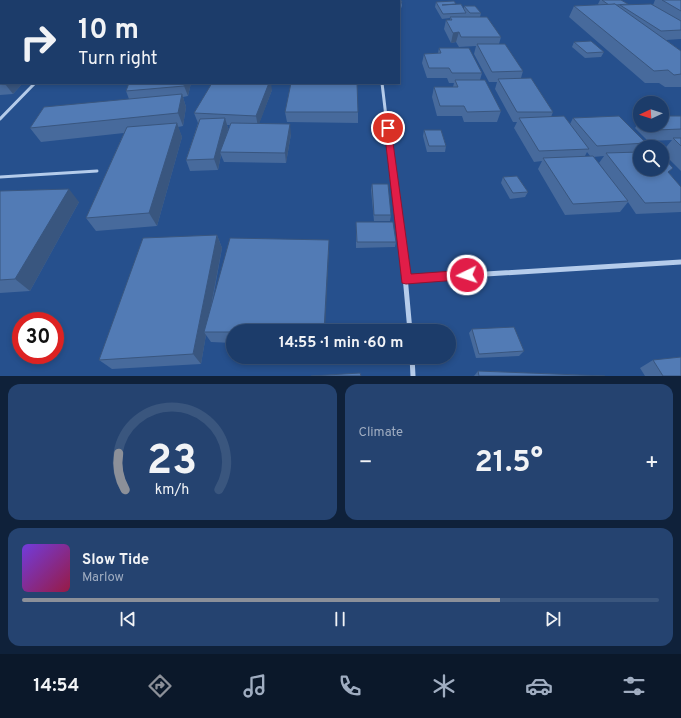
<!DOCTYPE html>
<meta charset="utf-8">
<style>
body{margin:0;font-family:Overpass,sans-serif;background:#254370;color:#f1f3f6;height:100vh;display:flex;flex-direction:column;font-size:15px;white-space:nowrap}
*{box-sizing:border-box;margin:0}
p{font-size:13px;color:#a0adc1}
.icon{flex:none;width:22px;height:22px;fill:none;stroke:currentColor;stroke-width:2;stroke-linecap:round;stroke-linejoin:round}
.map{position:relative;height:376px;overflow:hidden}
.sheet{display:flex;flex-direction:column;gap:8px;padding:8px;background:#0f213a;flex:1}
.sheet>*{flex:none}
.hud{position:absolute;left:0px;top:0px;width:400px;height:84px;box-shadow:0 2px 6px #0003,0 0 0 1px #3a567e;background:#1c3c6a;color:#f1f3f6;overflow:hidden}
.needle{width:26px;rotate:266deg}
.tools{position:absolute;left:633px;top:96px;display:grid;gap:8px}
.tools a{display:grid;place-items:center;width:36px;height:36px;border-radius:50%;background:#1c3c6a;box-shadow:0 2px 6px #0003,0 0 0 1px #3a567e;font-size:20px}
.speed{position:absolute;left:12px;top:312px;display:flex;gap:8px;font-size:20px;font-weight:700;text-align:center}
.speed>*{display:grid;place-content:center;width:52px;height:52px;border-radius:50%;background:#1c3c6a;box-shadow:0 2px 6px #0003,0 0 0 1px #3a567e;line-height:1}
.speed .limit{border:6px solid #d22;background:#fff;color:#111}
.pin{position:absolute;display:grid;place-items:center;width:34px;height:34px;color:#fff;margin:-17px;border:2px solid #fff;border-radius:50%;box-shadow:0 1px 4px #0007}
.me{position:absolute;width:44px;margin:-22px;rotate:266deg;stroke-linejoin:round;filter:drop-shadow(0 0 3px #0008)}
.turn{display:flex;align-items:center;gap:14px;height:84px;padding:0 12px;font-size:18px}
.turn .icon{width:52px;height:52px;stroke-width:2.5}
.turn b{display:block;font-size:28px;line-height:34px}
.big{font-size:30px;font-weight:700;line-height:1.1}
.sheet .widget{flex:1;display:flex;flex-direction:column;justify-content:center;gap:6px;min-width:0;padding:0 14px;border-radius:12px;background:#254370}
.sheet .dial{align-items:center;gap:0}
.dial svg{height:104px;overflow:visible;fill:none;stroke:#3a567e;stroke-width:7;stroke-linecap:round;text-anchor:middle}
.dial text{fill:#f1f3f6;stroke:none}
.song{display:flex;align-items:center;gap:12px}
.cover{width:48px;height:48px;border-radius:6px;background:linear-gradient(135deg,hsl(260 70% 55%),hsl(340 70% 35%))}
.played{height:4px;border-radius:2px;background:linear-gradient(90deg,#8c9099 75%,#3a567e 75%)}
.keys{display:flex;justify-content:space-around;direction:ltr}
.heat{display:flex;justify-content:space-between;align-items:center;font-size:22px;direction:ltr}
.sheet .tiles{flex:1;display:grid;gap:8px;grid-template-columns:1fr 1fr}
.widget:last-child{grid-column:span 2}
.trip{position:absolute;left:226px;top:324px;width:230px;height:40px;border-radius:20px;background:#1c3c6a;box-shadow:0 2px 6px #0003,0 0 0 1px #3a567e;font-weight:700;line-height:40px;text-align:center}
.tabs{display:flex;height:64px;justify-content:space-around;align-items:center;background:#0b182a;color:#a0adc1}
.tabs .icon{width:28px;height:28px}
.tabs .on{color:#8c9099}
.tabs b{font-size:18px;color:#f1f3f6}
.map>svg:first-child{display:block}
</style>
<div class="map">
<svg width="681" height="376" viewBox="0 0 681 376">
<rect width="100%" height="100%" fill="#26508d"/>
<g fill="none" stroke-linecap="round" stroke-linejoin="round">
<path stroke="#b5cceb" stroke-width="2" d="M70 1 72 0"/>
<path stroke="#b5cceb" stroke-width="3" d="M0 177 97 171"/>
<g stroke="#b5cceb" stroke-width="3">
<path d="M382 83 389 142"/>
<path d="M0 119 35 83"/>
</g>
<path stroke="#b5cceb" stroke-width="4" d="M389 141 402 244"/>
<g stroke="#b5cceb" stroke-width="5">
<path d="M402 243 410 331"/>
<path d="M406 279 681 262"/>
<path d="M412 357 413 376"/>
</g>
<g fill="#b5cceb" fill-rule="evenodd">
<path d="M200 0H247L245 1H199Z"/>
<rect x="0" y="6" width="1" height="2"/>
</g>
</g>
<g fill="#476a9c" fill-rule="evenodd">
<path d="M600 0H621L628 5H653L655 0H681V39L666 40 681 51V87H665L659 83H645L569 17 574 6 599 5 598 4Z"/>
<path d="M399 1H402V6L400 11H399Z"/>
<path d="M436 2 456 5 464 9V6L481 13 480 17 501 37 499 44 523 71 521 78 553 112 551 117 570 124 573 118 646 143 643 147H640V152L669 173 681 187V212L636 214 628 202 620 212 565 215 538 169 542 161 534 162 514 128 517 122H513L495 89 497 82H489L474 54 476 46 459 47 456 42 451 43 444 29 446 20H450V18L442 19 435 7ZM587 152 590 156H585ZM604 156 599 163 605 171 593 157Z"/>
<path d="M574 42 604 52 601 57 585 58 572 47Z"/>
<path d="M439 48 482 73 480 80 501 111 497 122H464L462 116H437L432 97 434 87H453L454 83H449L447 78H427L422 63 424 54 438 53Z"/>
<path d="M0 64 23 83 13 94 0 95Z"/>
<path d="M191 83 188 96 183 97 186 107 183 126 178 127 182 137 157 226 96 231 86 218 124 133 41 142 30 128 129 99 126 91Z"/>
<path d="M272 90 259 123 291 134 286 163 224 162 221 155 218 170 190 171 186 160 198 123 194 113ZM227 125H230L226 136 228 128Z"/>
<path d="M285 112H358V123L287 122Z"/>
<path d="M681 116V171L662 152 672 140 648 141 635 128 640 121V125H662Z"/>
<path d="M424 130 446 146 445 152H427L423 136Z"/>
<path d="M503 177 528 192 525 197 510 199 501 183Z"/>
<path d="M372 184 391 215 390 221H374L371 190Z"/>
<path d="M0 191 79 202 30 291 0 293Z"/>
<path d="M356 222 396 242 395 247 356 248Z"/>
<path d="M217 235 222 248 212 304 329 240V253L233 331V343L211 342 206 335 201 364 112 369 99 360Z"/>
<path d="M472 329 524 351 519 356 476 358 469 333Z"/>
<path d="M653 360 681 376H645L640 368Z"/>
<path d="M478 371 605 376H474Z"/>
</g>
<g fill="#39567f">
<path d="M459 32 456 42 451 43 453 33Z"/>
<path d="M6 83H23L13 94 5 84Z"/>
<path d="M185 83H191L188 96 184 86Z"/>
<path d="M269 83H271L272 90 258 127 256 116Z"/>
<path d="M182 94 186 107 183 126 178 113Z"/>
<path d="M225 118 228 128 222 152H220L221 155 218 170 214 159Z"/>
<path d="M177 123 182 137 157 226 149 213Z"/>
<path d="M290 124 291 134 286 163 285 153Z"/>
<path d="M69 189 79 202 30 291 15 279Z"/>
<path d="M217 235 222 248 206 332H204L206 335 201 364 193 354Z"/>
<path d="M329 240V253L325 331H324Z"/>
</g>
<g fill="#527bb5" stroke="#39567f">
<path d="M392 0 402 1 400 6H399V1H392Z"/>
<path d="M602 0H621L628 4 616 5 615 4 609 5Z"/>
<path d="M662 0H681V11Z"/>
<path d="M454 1 456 4 442 5 461 4 466 13 443 14 436 2Z"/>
<path d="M615 4 681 51V74L674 75 668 70 654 71 574 6Z"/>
<path d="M651 4 681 21V30L661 31 620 5Z"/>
<path d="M464 6H475L481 13H470Z"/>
<path d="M450 17H487L501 37H461L459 32 453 33 446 20H452Z"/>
<path d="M591 41 604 52 587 53 574 42Z"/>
<path d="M477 44H505L523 71 492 72Z"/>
<path d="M439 48H469L482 73H452L449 68H429L424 54 441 53Z"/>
<path d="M0 64H1V83H6L5 84H0Z"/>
<path d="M531 78 553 112H517L498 79Z"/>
<path d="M455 80H485L501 111 467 112 464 106H440L434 87H458Z"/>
<path d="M129 83H185L184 86 126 91Z"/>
<path d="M212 83H269L256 116 194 113Z"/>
<path d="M291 83H357L358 112H285Z"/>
<path d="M182 94 178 113 30 128 44 107Z"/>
<path d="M564 116 589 149 539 151 519 118Z"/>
<path d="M619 116 646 143 597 146 573 118Z"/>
<path d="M662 116H681V129L656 130 651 125H662Z"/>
<path d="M225 118 214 159 186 160 200 119Z"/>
<path d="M177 123 149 213 86 218 127 127Z"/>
<path d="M231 123 290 124 285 153 220 152Z"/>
<path d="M424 130H441L446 146H429Z"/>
<path d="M673 138H681V146Z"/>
<path d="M640 152V169H662V156L673 168 668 172 681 187V202L645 203 606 153Z"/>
<path d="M593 156 628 201 573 204 543 158Z"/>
<path d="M517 176 528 192 513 193 503 177Z"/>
<path d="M372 184H388L391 215H374Z"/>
<path d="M69 189 15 279 0 280V191Z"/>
<path d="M356 222H393L396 242H357Z"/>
<path d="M217 235 193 354 99 360 143 238Z"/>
<path d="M230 238 329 240 324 331H233V332H204Z"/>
<path d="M514 327 524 351 479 354 472 329Z"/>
<path d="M681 357V376H663L653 360Z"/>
<path d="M478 371 605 376H479Z"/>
<path d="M360 373 361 376H311Z"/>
</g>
<path fill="#e11d48" stroke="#92132f" d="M385 126H390L391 128 411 274 467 270 471 272 473 275 471 279 406 284 402 283 384 128Z"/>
</svg>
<div class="tools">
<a><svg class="needle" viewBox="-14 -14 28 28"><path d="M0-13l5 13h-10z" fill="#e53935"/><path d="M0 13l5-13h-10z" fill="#a0adc1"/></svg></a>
<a><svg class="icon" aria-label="search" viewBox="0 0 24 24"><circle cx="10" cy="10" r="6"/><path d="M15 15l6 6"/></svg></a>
</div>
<div class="speed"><div class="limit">30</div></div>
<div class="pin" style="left:388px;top:128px;background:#d93025"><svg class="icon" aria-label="arrive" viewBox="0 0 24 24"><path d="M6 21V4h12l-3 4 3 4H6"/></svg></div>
<svg class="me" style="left:467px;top:275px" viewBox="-20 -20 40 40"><circle r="17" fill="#e11d48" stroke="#fff" stroke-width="3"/><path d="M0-11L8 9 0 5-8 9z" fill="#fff"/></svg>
<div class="trip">14:55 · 1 min · 60 m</div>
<div class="hud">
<div class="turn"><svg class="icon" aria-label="right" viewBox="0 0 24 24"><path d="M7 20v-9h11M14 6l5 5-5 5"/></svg><div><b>10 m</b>Turn right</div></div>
</div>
</div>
<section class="sheet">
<div class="tiles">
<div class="widget dial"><svg viewBox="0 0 100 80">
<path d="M14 69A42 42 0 1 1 86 69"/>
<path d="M14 69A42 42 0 0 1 9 41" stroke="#8c9099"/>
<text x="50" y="56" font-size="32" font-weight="700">23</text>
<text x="50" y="72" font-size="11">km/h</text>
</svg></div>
<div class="widget"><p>Climate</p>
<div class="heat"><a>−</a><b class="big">21.5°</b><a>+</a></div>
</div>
<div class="widget">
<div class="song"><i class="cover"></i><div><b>Slow Tide</b><p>Marlow</p></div></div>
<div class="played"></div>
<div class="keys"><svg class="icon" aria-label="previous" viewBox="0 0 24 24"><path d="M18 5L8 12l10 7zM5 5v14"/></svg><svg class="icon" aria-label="pause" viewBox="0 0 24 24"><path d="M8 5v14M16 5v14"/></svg><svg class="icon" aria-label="next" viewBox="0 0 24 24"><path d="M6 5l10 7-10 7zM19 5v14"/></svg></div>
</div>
</div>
</section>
<nav class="tabs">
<b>14:54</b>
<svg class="icon on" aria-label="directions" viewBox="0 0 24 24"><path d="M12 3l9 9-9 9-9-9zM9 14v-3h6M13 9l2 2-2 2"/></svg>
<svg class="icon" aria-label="music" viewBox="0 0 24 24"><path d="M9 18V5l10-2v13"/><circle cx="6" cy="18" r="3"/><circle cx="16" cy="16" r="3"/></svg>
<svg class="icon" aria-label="phone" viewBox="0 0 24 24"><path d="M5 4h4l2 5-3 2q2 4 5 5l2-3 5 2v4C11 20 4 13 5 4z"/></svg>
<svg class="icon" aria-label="climate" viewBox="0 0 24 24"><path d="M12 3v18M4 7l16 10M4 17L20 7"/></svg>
<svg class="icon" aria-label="car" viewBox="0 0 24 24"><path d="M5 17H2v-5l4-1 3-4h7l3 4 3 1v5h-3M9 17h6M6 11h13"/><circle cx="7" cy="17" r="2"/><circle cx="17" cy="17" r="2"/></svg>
<svg class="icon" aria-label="filters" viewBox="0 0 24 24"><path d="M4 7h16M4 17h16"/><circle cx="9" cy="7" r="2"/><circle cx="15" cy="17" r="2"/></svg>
</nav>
